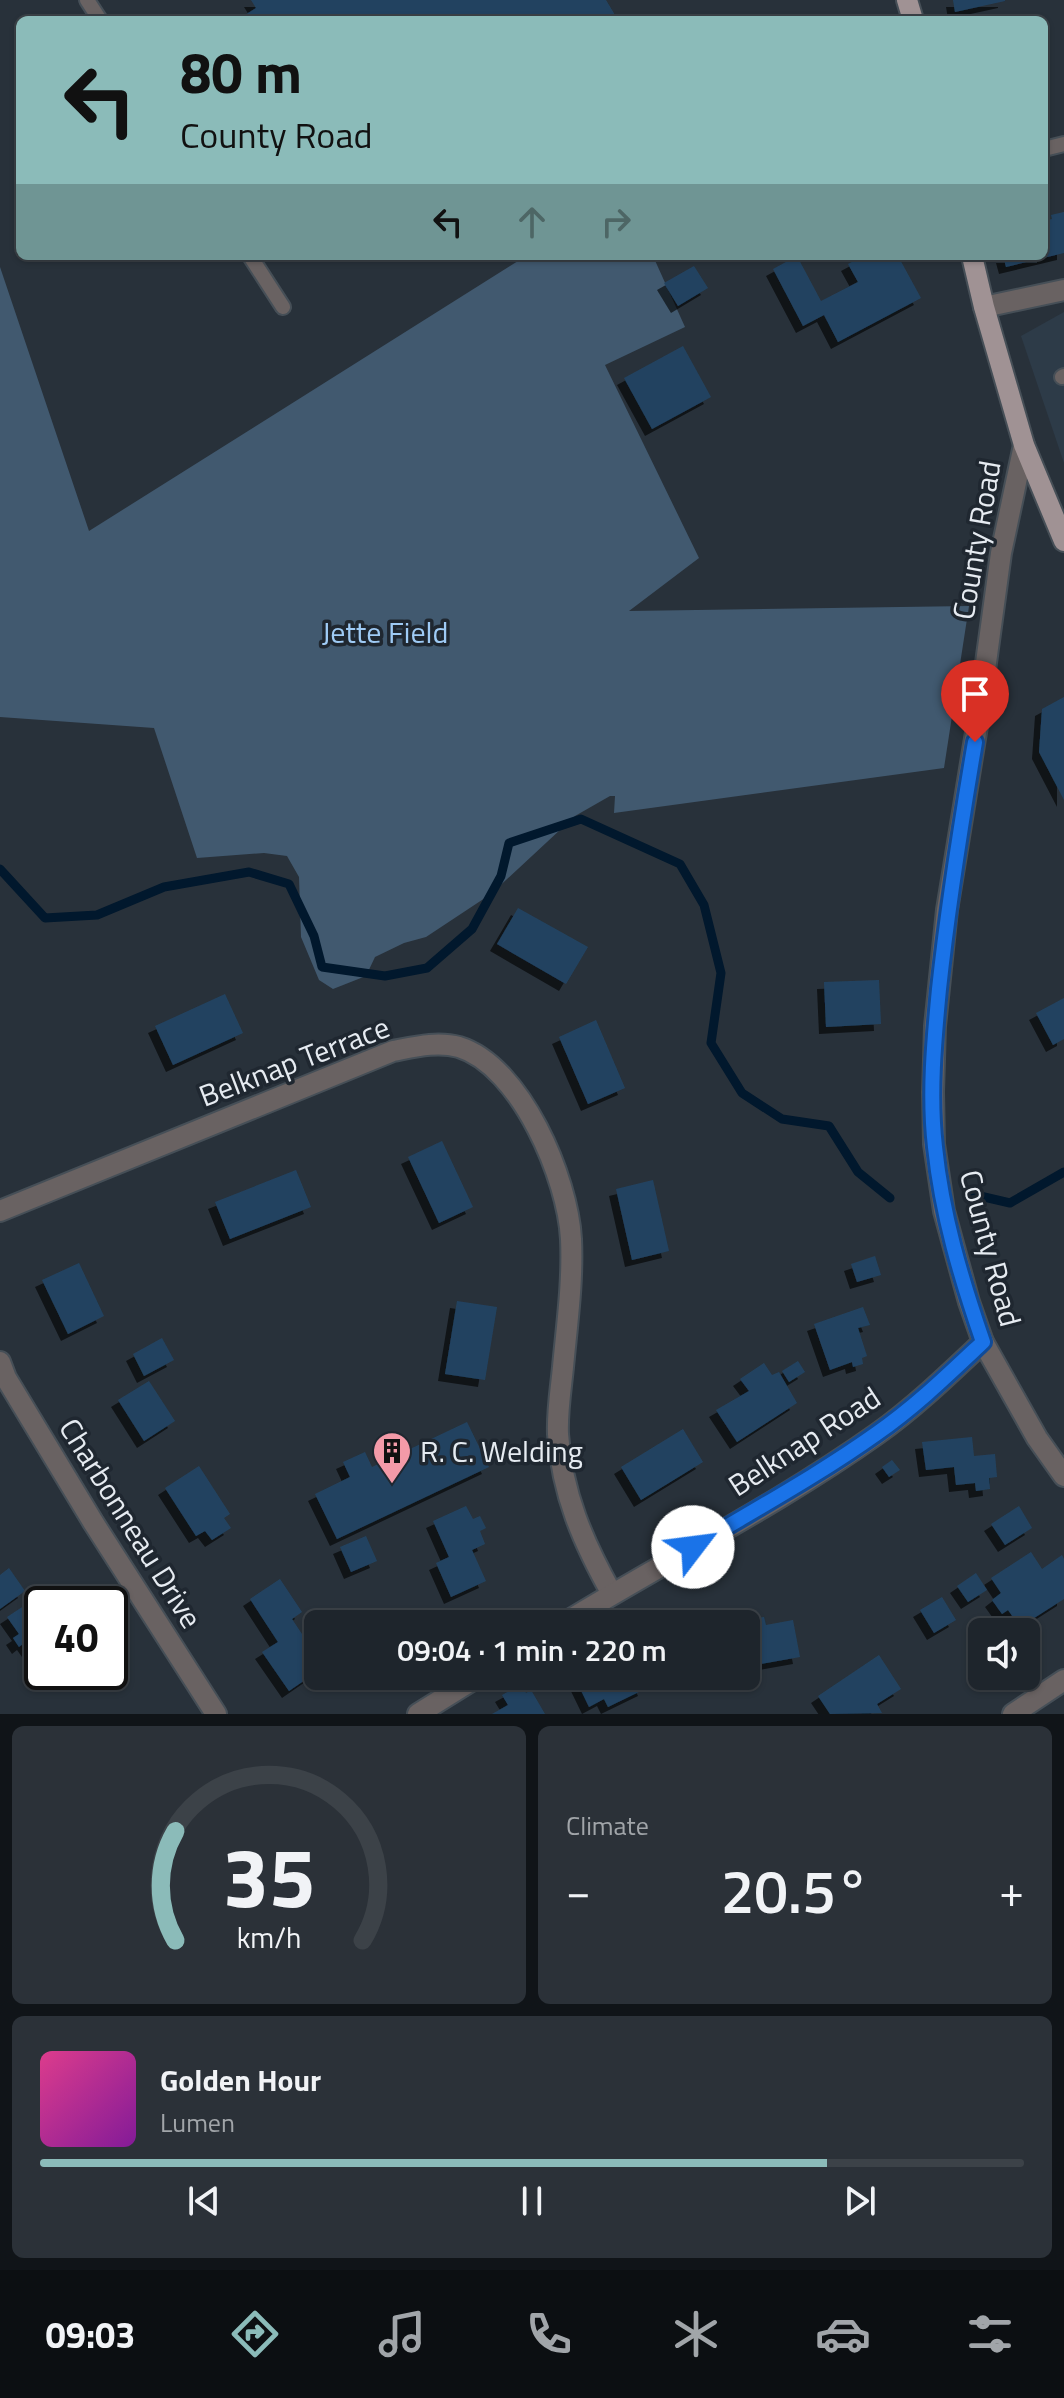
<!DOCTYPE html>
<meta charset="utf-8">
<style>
body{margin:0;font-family:"Titillium Web",sans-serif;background:#2b3138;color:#f1f3f6;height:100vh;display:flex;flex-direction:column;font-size:30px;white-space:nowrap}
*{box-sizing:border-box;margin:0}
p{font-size:26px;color:#a1a5a9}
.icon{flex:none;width:44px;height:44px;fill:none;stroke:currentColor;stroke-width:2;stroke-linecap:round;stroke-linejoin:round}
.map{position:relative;height:1714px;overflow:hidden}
.side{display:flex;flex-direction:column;gap:12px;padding:12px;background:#101418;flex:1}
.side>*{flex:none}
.hud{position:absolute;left:16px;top:16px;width:1032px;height:244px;border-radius:12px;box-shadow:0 2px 6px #0004,0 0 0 2px #3c4248;background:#8bbbb9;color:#111;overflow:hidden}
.tools{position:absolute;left:968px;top:1618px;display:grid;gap:16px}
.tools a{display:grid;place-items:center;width:72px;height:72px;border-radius:12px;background:#1e252c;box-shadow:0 2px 6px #0004,0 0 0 2px #3c4248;font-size:40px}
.speed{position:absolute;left:24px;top:1586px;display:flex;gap:16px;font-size:40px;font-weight:700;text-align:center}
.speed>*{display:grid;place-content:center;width:104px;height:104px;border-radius:50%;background:#1e252c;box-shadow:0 2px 6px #0004,0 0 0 2px #3c4248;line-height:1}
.speed .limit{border:4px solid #111;border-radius:12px;background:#fff;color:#111}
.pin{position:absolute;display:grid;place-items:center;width:68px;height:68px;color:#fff;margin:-82px -34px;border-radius:50% 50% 50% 0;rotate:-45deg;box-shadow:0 0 8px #0007}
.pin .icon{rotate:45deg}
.me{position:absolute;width:88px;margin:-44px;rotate:60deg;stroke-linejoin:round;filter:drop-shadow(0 0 6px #0008)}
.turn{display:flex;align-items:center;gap:28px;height:168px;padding:0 32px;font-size:36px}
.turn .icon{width:104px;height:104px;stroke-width:2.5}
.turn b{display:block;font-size:56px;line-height:68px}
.lanes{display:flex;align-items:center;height:76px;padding:0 32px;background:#0003;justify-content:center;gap:40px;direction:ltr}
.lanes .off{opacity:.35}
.big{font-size:60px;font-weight:600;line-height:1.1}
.side .tile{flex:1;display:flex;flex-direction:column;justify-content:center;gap:12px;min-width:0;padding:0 28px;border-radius:12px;background:#2b3138}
.side .dial{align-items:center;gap:0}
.dial svg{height:208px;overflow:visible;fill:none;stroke:#3c4248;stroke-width:7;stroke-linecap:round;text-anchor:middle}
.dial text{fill:#f1f3f6;stroke:none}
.song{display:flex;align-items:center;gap:24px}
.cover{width:96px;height:96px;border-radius:12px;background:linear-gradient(135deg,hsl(330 70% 55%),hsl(290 70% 35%))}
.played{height:8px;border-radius:4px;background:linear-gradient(90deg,#8bbbb9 80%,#3c4248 80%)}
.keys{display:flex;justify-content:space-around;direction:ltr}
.heat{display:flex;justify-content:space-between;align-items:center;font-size:44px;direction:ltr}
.side .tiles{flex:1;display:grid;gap:12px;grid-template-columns:1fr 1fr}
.tile:last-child{grid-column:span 2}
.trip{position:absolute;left:304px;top:1610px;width:456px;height:80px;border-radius:12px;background:#1e252c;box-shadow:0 2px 6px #0004,0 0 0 2px #3c4248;font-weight:600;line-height:80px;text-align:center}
.tabs{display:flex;height:128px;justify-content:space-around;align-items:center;background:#0c0f12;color:#a1a5a9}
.tabs .icon{width:56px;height:56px}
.tabs .on{color:#8bbbb9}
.tabs b{font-size:36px;color:#f1f3f6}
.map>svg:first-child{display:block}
</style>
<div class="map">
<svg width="1064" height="1714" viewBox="0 0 1064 1714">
<defs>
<filter id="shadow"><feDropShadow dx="-7" dy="7" stdDeviation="0" flood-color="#0009"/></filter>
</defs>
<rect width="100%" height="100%" fill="#28313a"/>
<path fill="#2d3b48" d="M1064 312V463L1021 336Z"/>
<path fill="#41596f" d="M526 256H653L685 327 605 365 699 558 629 611 969 606 944 768 614 813 615 796H610L575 816 491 894 426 937 404 943 375 957 366 976 333 989 319 980 301 937 299 877 287 856 264 853 197 858 154 728 0 717V267L89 531Z"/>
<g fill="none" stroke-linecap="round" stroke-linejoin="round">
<g stroke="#01182d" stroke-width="9">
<path d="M0 869 45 918 97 915 164 887 249 872 289 884 314 936 322 967 385 976 427 968 472 929 501 876 509 843 581 819 680 864 704 905 721 973 711 1043 742 1093 782 1119 829 1126 858 1172 890 1198"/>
<path d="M967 1193 1010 1203 1064 1172"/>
</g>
</g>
<g fill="#224361" filter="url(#shadow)">
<path d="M251 0H606L618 20H237L256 8Z"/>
<path d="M953 0H1005V1L955 12Z"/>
<path d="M1045 111 1049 129 1044 130V112Z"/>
<path d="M1064 212V253L1006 267 1003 256H1044V221L1052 219 1051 215Z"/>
<path d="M797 256 821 301 858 282 848 264 863 256H879L882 261 892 256H898L921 298 838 342 824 315 803 326 773 269Z"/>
<path d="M694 266 708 288 678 306 664 283Z"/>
<path d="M683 346 711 397 652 429 624 378Z"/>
<path d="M1064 697V800L1039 752 1042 709Z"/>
<path d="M518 908 588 947 566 984 497 944Z"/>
<path d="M879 980 881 1024 826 1027 824 982Z"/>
<path d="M225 994 243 1033 173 1065 155 1026Z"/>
<path d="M1064 998V1039L1053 1045 1036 1013Z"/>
<path d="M596 1020 625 1088 588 1104 559 1037Z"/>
<path d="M442 1141 473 1207 439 1223 408 1157Z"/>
<path d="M296 1170 311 1207 230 1239 215 1202Z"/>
<path d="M653 1180 669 1251 632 1260 616 1189Z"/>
<path d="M875 1256 881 1275 857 1282 851 1264Z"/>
<path d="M79 1263 104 1316 68 1334 42 1280Z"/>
<path d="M457 1301 497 1307 485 1380 445 1374Z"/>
<path d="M863 1307 870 1325 858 1328 867 1356 862 1358 863 1364 853 1367 852 1362 830 1370 814 1324Z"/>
<path d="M162 1338 174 1360 144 1376 133 1354Z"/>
<path d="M798 1361 805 1372 789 1382 782 1371Z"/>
<path d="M764 1363 772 1375 779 1372 797 1403 737 1442 716 1410 749 1391 740 1379Z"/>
<path d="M149 1381 175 1421 144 1441 118 1400Z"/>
<path d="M467 1422 489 1467 337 1539 315 1494 350 1477 343 1462 365 1452 372 1467Z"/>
<path d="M683 1429 703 1462 641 1500 621 1467Z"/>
<path d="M972 1437 974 1456 995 1454 997 1477 989 1478 990 1489 976 1491 975 1483 956 1485 954 1467 926 1470 922 1442Z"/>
<path d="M892 1460 900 1470 889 1477 882 1467Z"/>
<path d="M199 1466 230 1514 224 1518 231 1528 212 1540 205 1531 196 1536 165 1488Z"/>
<path d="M466 1506 473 1519 480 1516 486 1528 480 1531 485 1544 472 1550 486 1581 451 1597 436 1563 449 1557 433 1521Z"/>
<path d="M1019 1506 1032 1528 1005 1545 991 1524Z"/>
<path d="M366 1536 377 1561 351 1572 340 1547Z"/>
<path d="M1031 1552 1042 1569 1062 1555 1064 1559V1599L1020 1627 1008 1610 1002 1614 992 1600 1001 1593 991 1578Z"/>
<path d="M9 1568 25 1591 0 1609V1575Z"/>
<path d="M976 1573 987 1590 968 1602 957 1586Z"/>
<path d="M280 1579 302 1612 292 1619 318 1658V1671L289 1691 262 1652 278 1642 250 1599Z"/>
<path d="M39 1596 45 1604H42V1652L34 1657 24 1643 19 1647 13 1638 19 1634 7 1617Z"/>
<path d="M942 1597 956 1620 934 1633 920 1610Z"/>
<path d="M764 1617 766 1625 793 1620 800 1657 749 1666 746 1652V1624H741L740 1621Z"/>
<path d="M879 1655 901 1689 877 1704 882 1713 830 1714 818 1696Z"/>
<path d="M574 1676H639L645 1689 608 1707 604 1699 589 1707Z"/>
<path d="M522 1684 526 1693 531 1690 545 1714H492L508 1705 502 1695Z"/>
</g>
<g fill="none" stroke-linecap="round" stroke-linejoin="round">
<defs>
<g id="service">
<path d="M87 0 100 20"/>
<path d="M1044 149 1064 144"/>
<path d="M250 256 283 307"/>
<path d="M1062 377 1064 376"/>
</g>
<g id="minor">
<path d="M984 307 1064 290"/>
<path d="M0 1211 393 1051C414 1047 437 1041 459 1047 521 1066 568 1179 571 1239 573 1282 567 1324 563 1367 561 1388 557 1412 558 1434 562 1494 583 1542 612 1594"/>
<path d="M0 1362 6 1378 93 1522 216 1714"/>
<path d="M1013 1714 1064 1680"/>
</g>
<g id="tertiary">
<path d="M1024 445 1001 553 979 714 947 910 935 1026 933 1092 934 1144 944 1211 969 1302 983 1342 1037 1438 1064 1476"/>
<path d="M563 1624C667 1560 777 1505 877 1434 915 1407 949 1374 983 1342"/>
<path d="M418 1714 479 1676"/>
</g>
<g id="primary">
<path d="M907 0 913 20"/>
<path d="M972 256 984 307 1024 445 1064 541"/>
</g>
</defs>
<use href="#service" stroke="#464f57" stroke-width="18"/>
<use href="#minor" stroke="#464f57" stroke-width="24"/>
<use href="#tertiary" stroke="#464f57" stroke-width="24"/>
<use href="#primary" stroke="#464f57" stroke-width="24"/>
<use href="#service" stroke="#696262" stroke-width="14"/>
<use href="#minor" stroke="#696262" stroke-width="20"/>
<use href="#tertiary" stroke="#696262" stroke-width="20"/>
<use href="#primary" stroke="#a09294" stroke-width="20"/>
</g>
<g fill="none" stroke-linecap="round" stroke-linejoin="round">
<defs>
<path id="route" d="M693 1547C754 1510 817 1476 876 1434 915 1407 949 1374 983 1342 961 1278 942 1215 935 1147 929 1095 934 1041 939 989 948 906 961 824 975 742"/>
</defs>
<use href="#route" stroke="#114b97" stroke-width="20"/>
<use href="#route" stroke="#1a73e8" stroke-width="14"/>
</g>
<defs>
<symbol id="building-pin" viewBox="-11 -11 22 30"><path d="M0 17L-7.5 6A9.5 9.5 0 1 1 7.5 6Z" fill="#f39aa8" stroke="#1f2730"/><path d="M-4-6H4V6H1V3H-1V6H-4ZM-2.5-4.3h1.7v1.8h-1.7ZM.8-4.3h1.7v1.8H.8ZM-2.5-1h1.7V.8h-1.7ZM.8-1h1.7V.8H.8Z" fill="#111"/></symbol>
</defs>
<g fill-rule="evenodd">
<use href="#building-pin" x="370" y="1429" width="44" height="60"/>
</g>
<g text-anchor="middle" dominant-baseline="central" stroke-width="7" stroke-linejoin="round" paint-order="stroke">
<g font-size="30" fill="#e6ebf1" stroke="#1f2730">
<text transform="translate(976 540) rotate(-80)">County Road</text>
<text transform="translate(294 1061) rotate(-21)">Belknap Terrace</text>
<text transform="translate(991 1248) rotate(75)">County Road</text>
<text transform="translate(804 1441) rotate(-33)">Belknap Road</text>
<text transform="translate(131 1523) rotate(58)">Charbonneau Drive</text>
</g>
<g font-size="30" fill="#9fcbf5" stroke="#1f2730">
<text x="385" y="632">Jette Field</text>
</g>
<g font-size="30" fill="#e6ebf1" stroke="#1f2730" text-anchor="start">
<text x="420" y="1451">R. C. Welding</text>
</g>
</g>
</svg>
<div class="tools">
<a><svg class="icon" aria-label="sound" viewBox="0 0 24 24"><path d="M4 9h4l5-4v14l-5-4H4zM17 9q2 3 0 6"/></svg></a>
</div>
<div class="speed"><div class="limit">40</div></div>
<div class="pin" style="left:975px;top:742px;background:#d93025"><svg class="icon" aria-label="arrive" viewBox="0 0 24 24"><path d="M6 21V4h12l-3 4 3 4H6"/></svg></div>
<svg class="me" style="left:693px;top:1547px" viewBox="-20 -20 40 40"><circle r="19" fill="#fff"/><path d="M0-13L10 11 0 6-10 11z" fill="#1a73e8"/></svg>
<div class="trip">09:04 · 1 min · 220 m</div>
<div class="hud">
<div class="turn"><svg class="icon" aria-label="left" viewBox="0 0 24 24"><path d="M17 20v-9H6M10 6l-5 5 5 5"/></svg><div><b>80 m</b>County Road</div></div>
<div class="lanes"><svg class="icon" aria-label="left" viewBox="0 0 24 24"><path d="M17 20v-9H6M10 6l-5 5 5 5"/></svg><svg class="icon off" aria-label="ahead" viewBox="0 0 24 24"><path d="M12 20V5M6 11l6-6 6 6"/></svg><svg class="icon off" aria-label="right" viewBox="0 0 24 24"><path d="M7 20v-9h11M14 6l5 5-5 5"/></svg></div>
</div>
</div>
<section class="side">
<div class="tiles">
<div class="tile dial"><svg viewBox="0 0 100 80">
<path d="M14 69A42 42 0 1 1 86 69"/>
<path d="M14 69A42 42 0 0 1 14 27" stroke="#8bbbb9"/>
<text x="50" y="56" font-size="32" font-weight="700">35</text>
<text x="50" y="72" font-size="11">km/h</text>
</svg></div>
<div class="tile"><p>Climate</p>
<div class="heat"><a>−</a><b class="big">20.5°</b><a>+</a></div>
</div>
<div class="tile">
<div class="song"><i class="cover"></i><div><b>Golden Hour</b><p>Lumen</p></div></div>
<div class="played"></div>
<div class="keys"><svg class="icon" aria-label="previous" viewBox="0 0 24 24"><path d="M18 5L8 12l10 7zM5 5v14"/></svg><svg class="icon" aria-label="pause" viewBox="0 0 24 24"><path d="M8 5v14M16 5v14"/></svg><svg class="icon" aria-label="next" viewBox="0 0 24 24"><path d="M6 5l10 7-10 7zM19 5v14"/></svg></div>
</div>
</div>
</section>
<nav class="tabs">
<b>09:03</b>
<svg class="icon on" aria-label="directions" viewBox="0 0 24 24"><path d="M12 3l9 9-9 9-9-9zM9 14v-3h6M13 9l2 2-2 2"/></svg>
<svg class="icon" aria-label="music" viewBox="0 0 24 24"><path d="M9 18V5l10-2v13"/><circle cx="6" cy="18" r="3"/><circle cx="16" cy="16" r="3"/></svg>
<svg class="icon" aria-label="phone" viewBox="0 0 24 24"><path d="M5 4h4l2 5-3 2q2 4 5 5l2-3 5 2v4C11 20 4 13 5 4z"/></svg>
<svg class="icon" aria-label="climate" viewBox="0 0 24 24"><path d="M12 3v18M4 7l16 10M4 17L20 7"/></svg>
<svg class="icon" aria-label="car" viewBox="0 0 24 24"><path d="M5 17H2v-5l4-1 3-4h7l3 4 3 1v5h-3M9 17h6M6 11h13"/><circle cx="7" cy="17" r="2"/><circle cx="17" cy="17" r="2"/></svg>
<svg class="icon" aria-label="filters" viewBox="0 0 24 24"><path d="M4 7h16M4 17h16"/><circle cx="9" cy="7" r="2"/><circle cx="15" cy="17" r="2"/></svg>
</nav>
